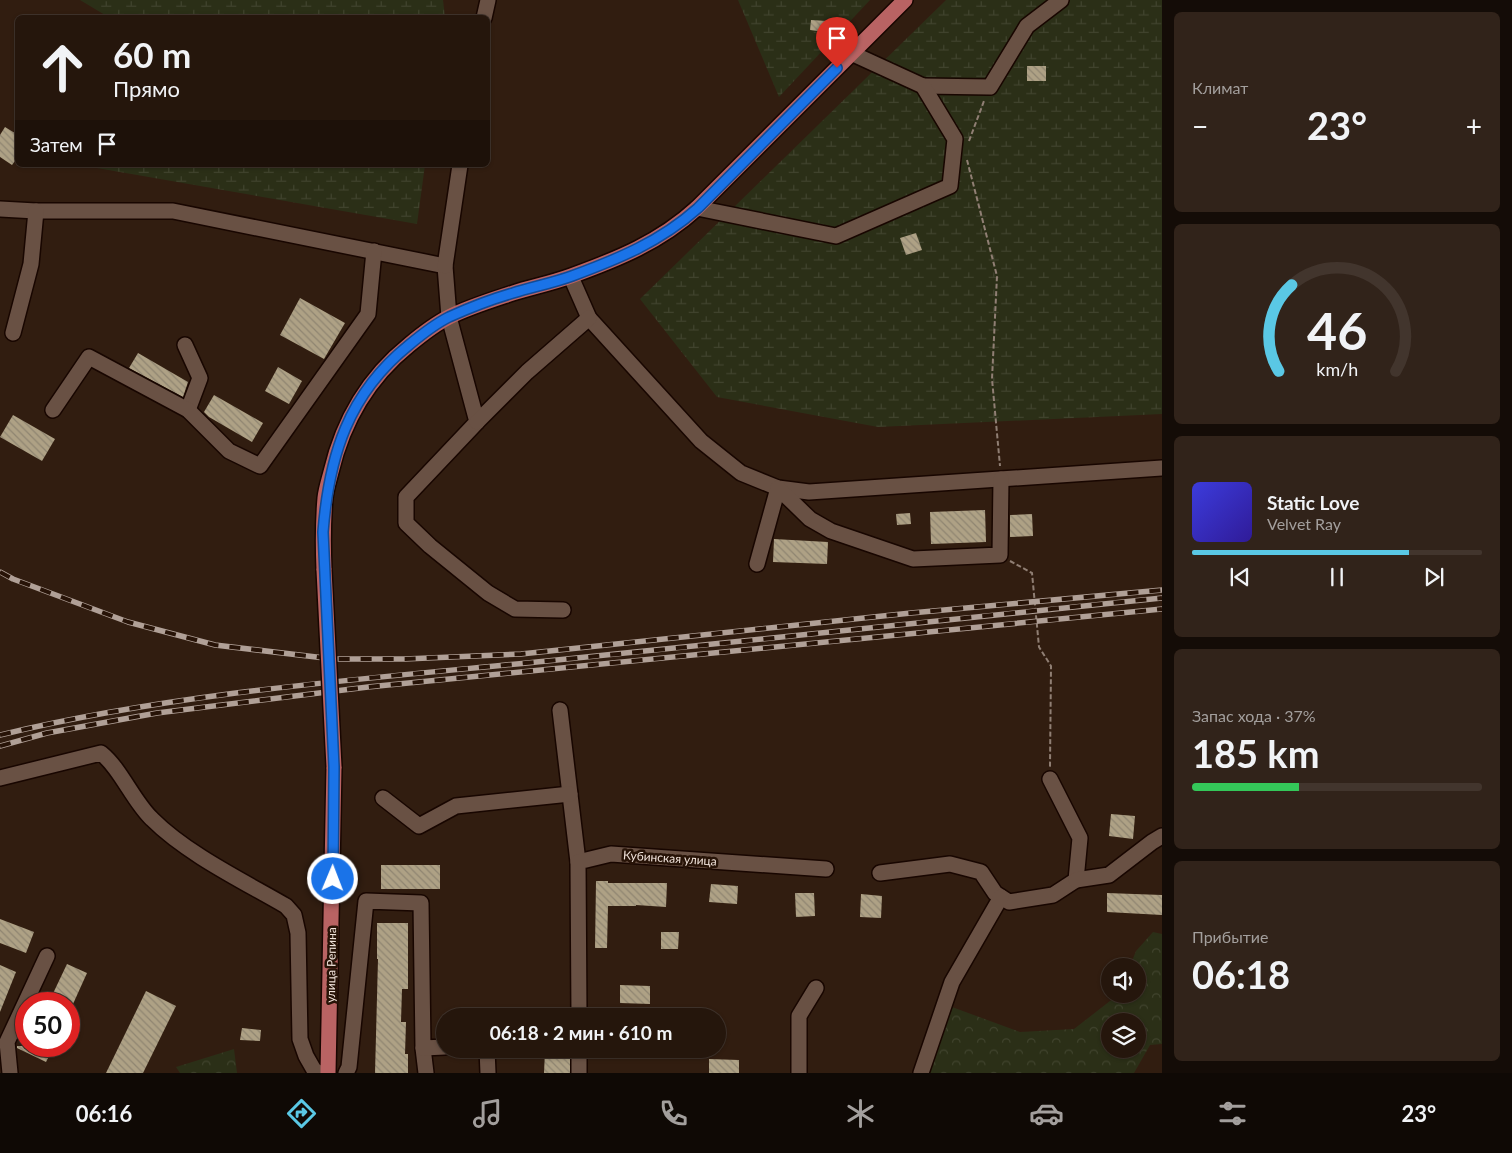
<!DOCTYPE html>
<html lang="ru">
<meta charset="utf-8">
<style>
body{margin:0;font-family:Lato,sans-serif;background:#31231a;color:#f1f3f6;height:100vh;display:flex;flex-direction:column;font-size:19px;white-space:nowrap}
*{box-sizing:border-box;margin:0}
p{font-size:16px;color:#a39f9d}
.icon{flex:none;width:28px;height:28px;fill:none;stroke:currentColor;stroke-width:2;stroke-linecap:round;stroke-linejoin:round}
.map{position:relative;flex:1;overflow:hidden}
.drawer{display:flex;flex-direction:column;gap:12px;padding:12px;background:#140c07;width:350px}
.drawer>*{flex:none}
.guide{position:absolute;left:15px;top:15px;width:475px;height:152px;border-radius:8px;box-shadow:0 1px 4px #0004,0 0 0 1px #42352d;background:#25160c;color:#f1f3f6;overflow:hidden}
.controls{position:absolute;left:1101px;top:958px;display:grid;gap:10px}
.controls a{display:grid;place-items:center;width:45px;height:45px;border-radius:50%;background:#25160c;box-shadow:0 1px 4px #0004,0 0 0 1px #42352d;font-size:25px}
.speed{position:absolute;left:15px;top:992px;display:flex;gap:10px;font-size:25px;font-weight:700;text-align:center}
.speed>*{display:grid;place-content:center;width:65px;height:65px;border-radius:50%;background:#25160c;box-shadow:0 1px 4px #0004,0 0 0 1px #42352d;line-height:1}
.speed .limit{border:8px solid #d22;background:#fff;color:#111}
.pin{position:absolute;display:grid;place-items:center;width:42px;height:42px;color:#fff;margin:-51px -21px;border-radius:50% 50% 50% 0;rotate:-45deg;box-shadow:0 0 5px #0007}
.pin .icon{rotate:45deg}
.me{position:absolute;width:55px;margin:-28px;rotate:1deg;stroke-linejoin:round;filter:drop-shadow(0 0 4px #0008)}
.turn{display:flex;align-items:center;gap:18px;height:105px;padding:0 15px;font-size:22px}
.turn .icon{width:65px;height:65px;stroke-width:2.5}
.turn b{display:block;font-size:35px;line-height:42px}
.then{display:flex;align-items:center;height:48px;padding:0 15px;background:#0003;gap:10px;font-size:19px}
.big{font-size:38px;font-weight:700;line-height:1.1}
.drawer .widget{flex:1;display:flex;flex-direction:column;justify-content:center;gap:8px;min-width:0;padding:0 18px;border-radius:8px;background:#31231a}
.drawer .dial{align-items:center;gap:0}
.dial svg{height:130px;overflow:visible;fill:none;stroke:#42352d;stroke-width:7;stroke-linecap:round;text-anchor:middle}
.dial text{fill:#f1f3f6;stroke:none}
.song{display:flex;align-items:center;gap:15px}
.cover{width:60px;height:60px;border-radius:8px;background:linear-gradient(135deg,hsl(240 70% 55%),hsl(250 70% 35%))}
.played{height:5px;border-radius:2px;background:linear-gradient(90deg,#5ac8e5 75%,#42352d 75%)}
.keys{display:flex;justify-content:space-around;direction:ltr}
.heat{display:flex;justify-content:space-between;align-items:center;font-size:28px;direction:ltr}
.charge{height:8px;border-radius:4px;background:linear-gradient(90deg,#34c759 37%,#42352d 0)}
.trip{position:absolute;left:436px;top:1008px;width:290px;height:50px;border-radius:25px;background:#25160c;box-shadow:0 1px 4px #0004,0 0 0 1px #42352d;font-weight:700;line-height:50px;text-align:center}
.dock{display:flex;height:80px;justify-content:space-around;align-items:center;background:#0f0905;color:#a39f9d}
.dock .icon{width:35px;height:35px}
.dock .on{color:#5ac8e5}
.dock b{font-size:22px;color:#f1f3f6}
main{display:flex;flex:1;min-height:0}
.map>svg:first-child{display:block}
</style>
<main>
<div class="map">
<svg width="1162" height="1073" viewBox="0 0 1162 1073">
<defs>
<pattern id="forest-crowns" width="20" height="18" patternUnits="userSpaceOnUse" patternTransform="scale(1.25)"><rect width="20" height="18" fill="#2b2f17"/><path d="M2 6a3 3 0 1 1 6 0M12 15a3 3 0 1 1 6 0" fill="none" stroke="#40432d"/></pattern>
<pattern id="wetland-marsh" width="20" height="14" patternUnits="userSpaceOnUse" patternTransform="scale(1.25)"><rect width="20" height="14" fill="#2b2f17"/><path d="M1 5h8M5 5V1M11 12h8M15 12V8" fill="none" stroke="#40432d"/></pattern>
<pattern id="building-back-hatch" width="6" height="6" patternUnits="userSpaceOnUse" patternTransform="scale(1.25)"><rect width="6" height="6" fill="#aea185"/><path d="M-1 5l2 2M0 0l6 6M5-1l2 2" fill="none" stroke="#8f8571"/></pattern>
</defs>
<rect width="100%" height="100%" fill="#311d10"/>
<g fill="url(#forest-crowns)" fill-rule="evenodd">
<path d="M1153 932 1162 934V1044L1150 1045 1134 1073H930L952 1007 1020 1032 1074 1029 1119 994H1138V966H1130L1136 951ZM1110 1021H1138V1049H1110Z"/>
<path d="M234 1049 237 1073H180L176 1067Z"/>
</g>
<g fill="url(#wetland-marsh)">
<path d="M80 0H443L445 17 110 18Z"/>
<path d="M738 0H870L779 97Z"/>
<path d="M946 0H1162V414L878 427 717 397 640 299Z"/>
<path d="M98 165H425L417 224 97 168Z"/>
</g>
<g fill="url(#building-back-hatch)">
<path d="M811 20 827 21 825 32 810 30Z"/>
<rect x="1027" y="66" width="19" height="15"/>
<path d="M5 127 18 135V157L12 165 0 157V135Z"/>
<path d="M916 233 922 250 906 255 900 238Z"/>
<path d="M300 298 345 323 324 359 280 335Z"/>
<path d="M138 353 188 382 183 397 129 368Z"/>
<path d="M278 367 302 381 289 404 265 391Z"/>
<path d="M214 395 263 423 252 442 209 417 204 412Z"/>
<path d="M13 415 55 439 42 461 0 437Z"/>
<path d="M985 510 986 542 931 544 930 512Z"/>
<path d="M910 513 911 524 897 525 896 514Z"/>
<path d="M1032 514 1033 536 1010 537V515Z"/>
<path d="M774 539 828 542 827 564 773 562Z"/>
<path d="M1111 814 1135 816 1133 839 1109 836Z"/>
<rect x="381" y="865" width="59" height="24"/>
<path d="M596 881H608V883H667L666 907 636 905V906H608L607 948H595Z"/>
<path d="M711 884 738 886 737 904 709 902Z"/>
<path d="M795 893H814L815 916 796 917Z"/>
<path d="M1107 893 1162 895V915L1107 912Z"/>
<path d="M861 894 882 896 881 918 860 917Z"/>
<path d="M0 919 34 932 26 953 0 943Z"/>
<path d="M377 923H408V989H402L401 1022H406L405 1054H408V1073H375L378 959H377Z"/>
<path d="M661 932H679L678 949H661Z"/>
<path d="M67 964 87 973 73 1004H48Z"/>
<path d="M0 965 16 972 0 1012Z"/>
<path d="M620 985 650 986V1004L620 1003Z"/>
<path d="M146 991 176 1006 143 1073H106Z"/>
<path d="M242 1028 261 1030 260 1041 240 1040Z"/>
<path d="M17 1046H54L46 1062 17 1048Z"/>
<path d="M545 1051H570V1073H544Z"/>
<path d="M709 1059 739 1060V1073H709Z"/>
</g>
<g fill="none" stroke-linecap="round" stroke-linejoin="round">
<defs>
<g id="minor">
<path d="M484 18 488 0"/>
<path d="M923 86 990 87 1027 26 1061 0"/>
<path d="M697 208 836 236 950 186 955 139 923 86 851 53"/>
<path d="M0 209 36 211H173L445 266 449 317 477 422 406 497V523L430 546 488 593 515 609 563 610"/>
<path d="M445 266 460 165"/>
<path d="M571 277 589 318 701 441 741 473 778 488 809 492 1162 468"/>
<path d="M13 333 31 264 36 211"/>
<path d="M185 345 200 378 188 410"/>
<path d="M53 410 89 357 188 410 229 451 260 466 368 314 374 251"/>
<path d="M477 422 527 372 589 318"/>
<path d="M757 564 778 488 810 519 831 531 913 559 1000 555 1001 479"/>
<path d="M560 710 578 862"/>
<path d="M0 778 101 753C121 769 133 801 152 819 187 854 243 881 286 906L294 915 298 933 300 1039 306 1056 314 1070 319 1073"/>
<path d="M383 798 419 826 456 806 570 794"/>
<path d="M880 873 950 864 981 872 995 893 1009 902 1053 895 1076 880 1080 838 1050 779"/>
<path d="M1076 880 1109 875 1152 842 1162 836"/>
<path d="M579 1016 578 862 611 854 826 869"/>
<path d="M423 1048 426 1073"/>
<path d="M487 1049 488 1073"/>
<path d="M579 1049V1073"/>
<path d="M10 1073 7 1042 47 956"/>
<path d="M346 1073 349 1067 366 901 421 903 423 1048 445 1047"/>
<path d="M799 1073V1016L816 988"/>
<path d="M921 1073 952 982 1001 897"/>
</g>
<g id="major">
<path d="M324 570C323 546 323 522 325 498 326 489 329 480 331 472 343 421 368 378 409 345 421 335 435 324 449 317 469 307 492 300 513 293 532 287 552 283 571 276 618 259 660 242 697 208L905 0"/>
<path d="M328 1073 334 767"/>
</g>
</defs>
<use href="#minor" stroke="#180600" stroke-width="18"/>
<use href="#major" stroke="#180600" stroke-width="18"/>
<g stroke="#907f74" stroke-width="2" stroke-dasharray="5 2.5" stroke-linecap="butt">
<path d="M969 141 984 101"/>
<path d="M967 160 997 276 992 379 1000 466"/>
<path d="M1010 561 1032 573 1039 647 1051 666 1050 767"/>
</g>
<use href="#minor" stroke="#695144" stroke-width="15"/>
<use href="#major" stroke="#b96363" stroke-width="15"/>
<defs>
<g id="rail">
<path d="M0 572 13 579 128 622 215 645 333 659H405L521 654 911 613 1162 590"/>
<path d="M0 735C179 692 364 679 547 661 752 641 957 618 1162 598"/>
<path d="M0 746 47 733 157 713 368 687 1162 609"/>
</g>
</defs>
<use href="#rail" stroke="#b0a097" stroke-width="5.5"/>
<use href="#rail" stroke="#271307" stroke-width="4" stroke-dasharray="11" stroke-linecap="butt"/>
<defs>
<path id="major-bridge" d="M324 570 334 767"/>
</defs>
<use href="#major-bridge" stroke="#180600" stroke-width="18" stroke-linecap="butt"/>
<use href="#major-bridge" stroke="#b96363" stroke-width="15"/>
</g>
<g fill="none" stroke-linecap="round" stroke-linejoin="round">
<defs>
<path id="route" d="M333 879 334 767 323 532C329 456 348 394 409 345 421 335 435 324 449 317 469 308 492 299 513 293 532 287 553 283 572 276 618 259 660 242 698 208L837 68"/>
</defs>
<use href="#route" stroke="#114b97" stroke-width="12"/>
<use href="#route" stroke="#1a73e8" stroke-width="9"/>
</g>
<g text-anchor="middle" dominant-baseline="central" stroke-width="5" stroke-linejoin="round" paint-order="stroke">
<g font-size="12" fill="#f1e3db" stroke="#271307">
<text transform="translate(670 858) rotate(4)">Кубинская улица</text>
<text transform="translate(331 965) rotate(-89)">улица Репина</text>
</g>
</g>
</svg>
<div class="controls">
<a><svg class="icon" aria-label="sound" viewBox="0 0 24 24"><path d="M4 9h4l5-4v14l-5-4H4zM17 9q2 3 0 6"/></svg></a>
<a><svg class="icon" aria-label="layers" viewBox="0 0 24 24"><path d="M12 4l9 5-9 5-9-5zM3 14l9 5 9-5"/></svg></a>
</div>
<div class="speed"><div class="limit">50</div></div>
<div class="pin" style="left:837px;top:68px;background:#d93025"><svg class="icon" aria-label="arrive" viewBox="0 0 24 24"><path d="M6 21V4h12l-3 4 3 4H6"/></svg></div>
<svg class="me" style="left:333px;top:879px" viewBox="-20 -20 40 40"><circle r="17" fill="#1a73e8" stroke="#fff" stroke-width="3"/><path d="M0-11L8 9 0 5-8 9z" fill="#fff"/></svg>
<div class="trip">06:18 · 2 мин · 610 m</div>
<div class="guide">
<div class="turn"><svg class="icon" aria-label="ahead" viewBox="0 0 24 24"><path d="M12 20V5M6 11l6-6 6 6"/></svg><div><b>60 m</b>Прямо</div></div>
<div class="then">Затем<svg class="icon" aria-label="arrive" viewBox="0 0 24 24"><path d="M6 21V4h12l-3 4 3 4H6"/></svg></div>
</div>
</div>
<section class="drawer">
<div class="widget"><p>Климат</p>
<div class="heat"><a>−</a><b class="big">23°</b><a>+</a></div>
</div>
<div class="widget dial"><svg viewBox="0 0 100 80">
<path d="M14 69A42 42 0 1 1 86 69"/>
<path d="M14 69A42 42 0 0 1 22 16" stroke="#5ac8e5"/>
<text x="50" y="56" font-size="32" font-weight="700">46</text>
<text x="50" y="72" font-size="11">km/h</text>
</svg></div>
<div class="widget">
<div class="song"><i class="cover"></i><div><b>Static Love</b><p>Velvet Ray</p></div></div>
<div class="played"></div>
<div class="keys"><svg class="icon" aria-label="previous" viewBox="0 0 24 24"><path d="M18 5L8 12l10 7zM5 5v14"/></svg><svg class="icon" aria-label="pause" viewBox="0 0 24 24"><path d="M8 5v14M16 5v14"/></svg><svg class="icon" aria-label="next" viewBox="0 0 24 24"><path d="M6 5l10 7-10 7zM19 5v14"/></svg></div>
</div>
<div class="widget"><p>Запас хода · 37%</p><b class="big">185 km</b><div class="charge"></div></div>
<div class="widget"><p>Прибытие</p><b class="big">06:18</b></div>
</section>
</main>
<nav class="dock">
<b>06:16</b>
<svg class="icon on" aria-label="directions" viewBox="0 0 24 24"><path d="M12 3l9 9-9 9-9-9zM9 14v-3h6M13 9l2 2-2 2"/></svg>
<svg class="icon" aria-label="music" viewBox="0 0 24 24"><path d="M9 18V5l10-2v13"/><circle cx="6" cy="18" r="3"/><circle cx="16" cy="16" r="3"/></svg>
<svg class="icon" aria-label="phone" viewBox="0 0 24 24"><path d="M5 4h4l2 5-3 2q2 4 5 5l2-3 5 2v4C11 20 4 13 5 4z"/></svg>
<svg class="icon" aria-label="climate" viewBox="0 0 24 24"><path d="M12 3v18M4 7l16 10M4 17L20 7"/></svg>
<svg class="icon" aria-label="car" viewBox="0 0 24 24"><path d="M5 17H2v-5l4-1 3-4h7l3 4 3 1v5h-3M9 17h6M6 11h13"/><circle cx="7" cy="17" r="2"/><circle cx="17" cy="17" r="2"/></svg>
<svg class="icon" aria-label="filters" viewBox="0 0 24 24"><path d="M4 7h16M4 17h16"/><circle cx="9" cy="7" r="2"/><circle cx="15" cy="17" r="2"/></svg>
<b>23°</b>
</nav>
